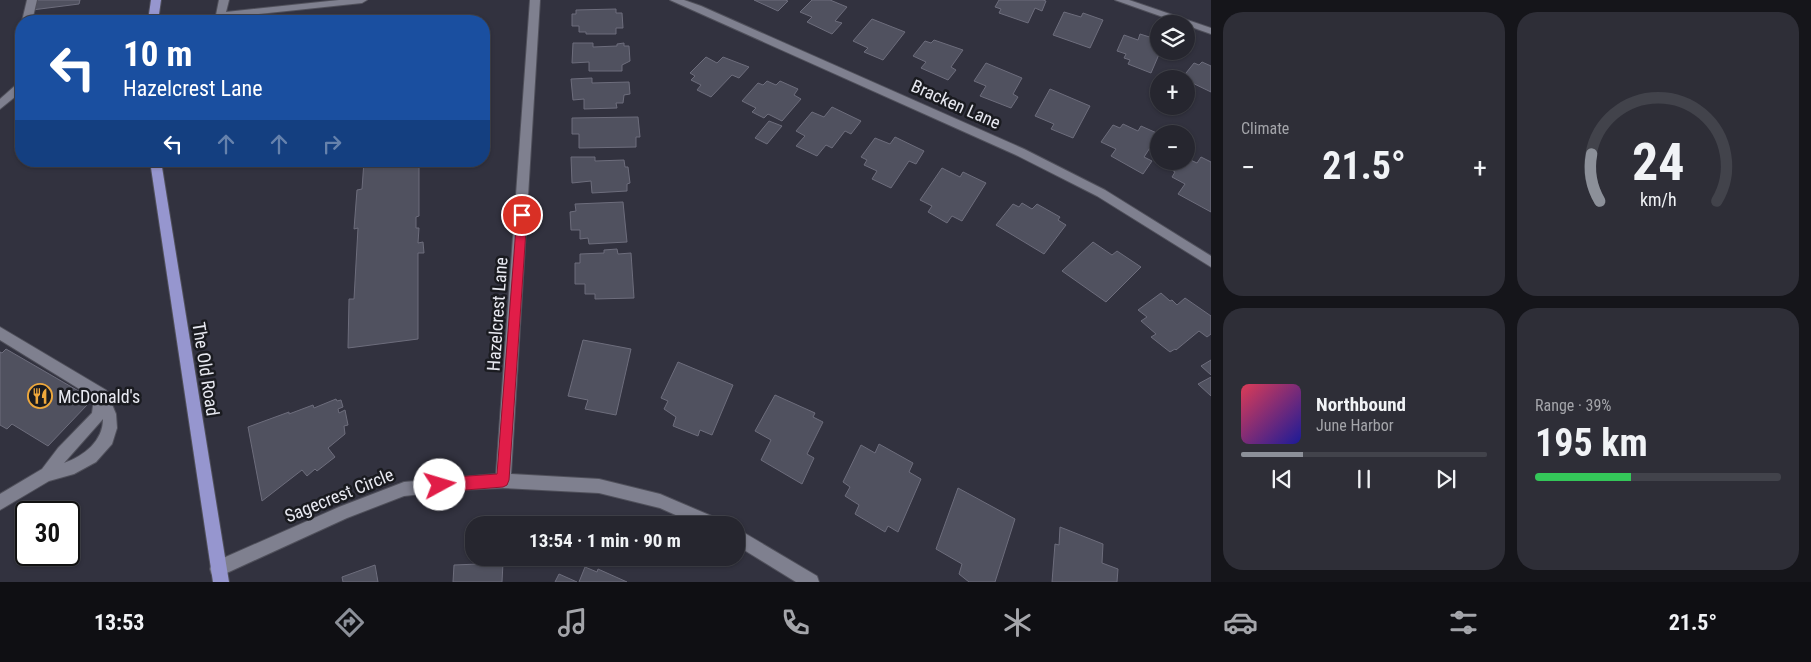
<!DOCTYPE html>
<meta charset="utf-8">
<style>
body{margin:0;font-family:"Roboto Condensed",sans-serif;background:#2e2e37;color:#f1f3f6;height:100vh;display:flex;flex-direction:column;font-size:19px;white-space:nowrap}
*{box-sizing:border-box;margin:0}
p{font-size:16px;color:#a4a5aa}
.icon{flex:none;width:28px;height:28px;fill:none;stroke:currentColor;stroke-width:2;stroke-linecap:round;stroke-linejoin:round}
.map{position:relative;flex:1;overflow:hidden}
.details{display:flex;flex-direction:column;gap:12px;padding:12px;background:#15151a;width:600px}
.details>*{flex:none}
.banner{position:absolute;left:15px;top:15px;width:475px;height:152px;border-radius:20px;box-shadow:0 1px 4px #0004,0 0 0 1px #42434b;background:#1a4fa0;color:#fff;overflow:hidden}
.controls{position:absolute;left:1150px;top:15px;display:grid;gap:10px}
.controls a{display:grid;place-items:center;width:45px;height:45px;border-radius:50%;background:#26262f;box-shadow:0 1px 4px #0004,0 0 0 1px #42434b;font-size:25px}
.speed{position:absolute;left:15px;top:501px;display:flex;gap:10px;font-size:25px;font-weight:700;text-align:center}
.speed>*{display:grid;place-content:center;width:65px;height:65px;border-radius:50%;background:#26262f;box-shadow:0 1px 4px #0004,0 0 0 1px #42434b;line-height:1}
.speed .limit{border:2px solid #111;border-radius:8px;background:#fff;color:#111}
.pin{position:absolute;display:grid;place-items:center;width:42px;height:42px;color:#fff;margin:-21px;border:2px solid #fff;border-radius:50%;box-shadow:0 1px 5px #0007}
.me{position:absolute;width:55px;margin:-28px;rotate:84deg;stroke-linejoin:round;filter:drop-shadow(0 0 4px #0008)}
.turn{display:flex;align-items:center;gap:18px;height:105px;padding:0 25px;font-size:22px}
.turn .icon{width:65px;height:65px;stroke-width:2.5}
.turn b{display:block;font-size:35px;line-height:42px}
.lanes{display:flex;align-items:center;height:48px;padding:0 25px;background:#0003;justify-content:center;gap:25px;direction:ltr}
.lanes .off{opacity:.35}
.big{font-size:38px;font-weight:700;line-height:1.1}
.details .card{flex:1;display:flex;flex-direction:column;justify-content:center;gap:8px;min-width:0;padding:0 18px;border-radius:20px;background:#2e2e37}
.details .dial{align-items:center;gap:0}
.dial svg{height:130px;overflow:visible;fill:none;stroke:#42434b;stroke-width:7;stroke-linecap:round;text-anchor:middle}
.dial text{fill:#f1f3f6;stroke:none}
.song{display:flex;align-items:center;gap:15px}
.cover{width:60px;height:60px;border-radius:8px;background:linear-gradient(135deg,hsl(350 70% 55%),hsl(240 70% 35%))}
.played{height:5px;border-radius:2px;background:linear-gradient(90deg,#8c9099 25%,#42434b 25%)}
.keys{display:flex;justify-content:space-around;direction:ltr}
.heat{display:flex;justify-content:space-between;align-items:center;font-size:28px;direction:ltr}
.charge{height:8px;border-radius:4px;background:linear-gradient(90deg,#34c759 39%,#42434b 0)}
.details .tiles{flex:1;display:grid;gap:12px;grid-template-columns:repeat(2,1fr)}
.trip{position:absolute;left:465px;top:516px;width:280px;height:50px;border-radius:20px;background:#26262f;box-shadow:0 1px 4px #0004,0 0 0 1px #42434b;font-weight:700;line-height:50px;text-align:center}
.tabs{display:flex;height:80px;justify-content:space-around;align-items:center;background:#0f0f13;color:#a4a5aa}
.tabs .icon{width:35px;height:35px}
.tabs .on{color:#8c9099}
.tabs b{font-size:22px;color:#f1f3f6}
main{display:flex;flex:1;min-height:0}
.map>svg:first-child{display:block}
</style>
<main>
<div class="map">
<svg width="1211" height="582" viewBox="0 0 1211 582">
<rect width="100%" height="100%" fill="#32323f"/>
<g fill="#50515f" stroke="#6d6d7c">
<path d="M36 0H80L79 4 32 10Z"/>
<path d="M754 0H785L788 1 778 11Z"/>
<path d="M812 0H830L847 7 835 21 842 23 832 34 807 22 812 17 800 12Z"/>
<path d="M999 0H1043L1046 1 1042 11 1035 8 1028 23 999 13 1001 9 995 7Z"/>
<path d="M616 9V13H622L623 28H616V34H586V32H579V26H572V14H576V10Z"/>
<path d="M1064 12 1081 17 1083 13 1103 20 1090 48 1053 35Z"/>
<path d="M872 19 905 32 883 60 864 52 868 48 853 41Z"/>
<path d="M1140 34 1159 40V51H1168L1167 55 1160 52 1151 73 1128 64 1130 60 1124 58 1126 54 1117 51 1124 35 1138 40Z"/>
<path d="M934 40 963 50 951 67 956 70 948 80 921 68 926 62 913 56 925 41 931 43Z"/>
<path d="M573 43H593V47L617 46V44L624 43V46H629L630 61 622 65V71H589V62L572 63Z"/>
<path d="M706 57 717 63 723 57 749 67 739 78 732 75 711 97 697 90 701 85 691 80 695 76 690 73Z"/>
<path d="M1202 62 1211 66V92L1182 78 1194 63 1199 65Z"/>
<path d="M986 63 1022 78 1013 94 1018 97 1011 108 980 96 986 86 974 81Z"/>
<path d="M592 78V83L629 82 630 94 624 95 623 103H616L617 108 584 109V99L573 100 571 79Z"/>
<path d="M767 81 776 85 780 81 798 89 794 95 801 99 782 121 768 114 764 118 752 112 756 108 742 101 758 83 763 85Z"/>
<path d="M1050 89 1090 106 1073 138 1051 129 1054 124 1035 116Z"/>
<path d="M832 107 861 121 851 134 845 131 832 148 826 145 817 156 796 146 805 136 796 131 812 112 824 117Z"/>
<path d="M638 117 640 137H636V147L579 148V134H572V118Z"/>
<path d="M769 121 782 126 767 144 755 138Z"/>
<path d="M1123 124 1138 131 1141 126 1159 134 1144 157 1152 161 1143 174 1111 156 1116 149 1101 142 1113 125 1120 128Z"/>
<path d="M895 137 924 151 916 164 909 161 891 188 872 179 877 171 864 165 867 160 861 157 875 138 890 144Z"/>
<path d="M571 157H595V161L624 160 625 167H628L630 183 627 184V191L592 193 591 181 572 183Z"/>
<path d="M1201 157 1211 162V212L1178 194 1185 184 1172 177 1175 172 1172 170 1175 167 1178 168 1183 161H1186V158L1197 163Z"/>
<path d="M364 161H419V216L416 217V228H419L418 243 423 242 424 253H418V339L348 348 349 299H354L358 228 354 229 357 190 362 189Z"/>
<path d="M942 168 960 177 963 172 986 183 962 221 952 216 947 223 928 212 932 206 920 200Z"/>
<path d="M623 202 627 242 589 244 588 238 580 239V230H571L570 212 576 211 575 204Z"/>
<path d="M1022 203 1032 209 1037 204 1060 217 1058 220 1066 225 1044 254 996 225 1013 204 1019 207Z"/>
<path d="M1093 242 1112 255 1117 251 1141 267 1106 302 1062 271Z"/>
<path d="M617 249 618 254 631 253 634 298 595 299V294H585V284H575V263H580V254L604 253V250Z"/>
<path d="M1161 293 1170 301 1172 300 1177 305 1185 298 1211 316V334L1207 337 1199 331 1176 350 1175 349 1170 352 1151 337 1156 334 1141 321 1147 317 1138 310Z"/>
<path d="M583 340 631 349 616 415 585 409 588 400 568 396Z"/>
<path d="M6 349 82 393 76 399 87 405 48 446 12 424 7 429 0 425V352L2 353Z"/>
<path d="M1211 360V375L1201 366Z"/>
<path d="M678 362 733 385 712 435 700 430 698 436 673 426 676 417 664 409 668 401 661 398Z"/>
<path d="M1211 377V396L1198 384Z"/>
<path d="M775 395 815 413 813 417 823 422 807 454 814 458 802 484 761 460 771 440 755 431Z"/>
<path d="M336 399 337 401 341 400 343 407 338 409 339 413 345 410 348 425 344 426 345 434 328 448 335 457 317 471 315 469 307 476 302 470 262 501 248 427 289 412V414L313 405 314 408Z"/>
<path d="M879 444 913 463 909 472 921 479 898 532 888 526 885 532 855 514 859 505 845 496 850 487 843 482 861 445 875 453Z"/>
<path d="M958 488 1015 519 995 582H969L959 574 962 564 936 549Z"/>
<path d="M1060 527 1103 544 1102 563 1118 569 1117 582H1052L1055 544 1059 545Z"/>
<path d="M503 563 502 582H453L454 565Z"/>
<path d="M375 565 378 582H343L342 577Z"/>
<path d="M585 567 597 572 598 569 627 582H579Z"/>
<path d="M559 574 577 582H555Z"/>
</g>
<g fill="none" stroke-linecap="round" stroke-linejoin="round">
<defs>
<g id="service">
<path d="M27 0H37L32 21H22Z"/>
<path d="M219 0H229L226 12 339 0H367L362 3 221 18 216 15Z"/>
<path d="M0 327 106 390 116 414 117 428 112 444 96 462 74 474 49 481 0 510V494L42 469 58 448 92 413 94 398 0 340ZM103 419C103 441 84 456 64 463Z"/>
</g>
<g id="minor">
<path d="M530 0H540L511 474 599 479 660 494 721 520 724 525H698L660 508 599 493 503 488 458 490 404 496 347 518 218 577 212 575 210 569 212 563 339 507 404 482 496 474Z"/>
<path d="M670 0H684L701 6 1024 149 1105 190 1211 256V267L1097 196 1016 155Z"/>
<path d="M1115 0H1129L1211 28V34Z"/>
<path d="M736 528 817 576 819 582H796L736 545Z"/>
</g>
<path id="tertiary" d="M21 83V92L0 109V99L17 84Z"/>
<g id="primary">
<path d="M151 0H161L158 21H148Z"/>
<path d="M150 161H161L229 582H213Z"/>
</g>
</defs>
<use href="#service" stroke="#50505b" stroke-width="2"/>
<use href="#minor" stroke="#50505b" stroke-width="2"/>
<use href="#tertiary" stroke="#50505b" stroke-width="2"/>
<use href="#primary" stroke="#50505b" stroke-width="2"/>
<use href="#service" fill="#7f808f" fill-rule="evenodd"/>
<use href="#minor" fill="#7f808f" fill-rule="evenodd"/>
<use href="#tertiary" fill="#7f808f" fill-rule="evenodd"/>
<use href="#primary" fill="#9696cf" fill-rule="evenodd"/>
</g>
<path fill="#e11d48" stroke="#92132f" d="M522 211 527 215 509 480 507 485 503 487 440 492 435 490 433 485 435 480 440 478 497 474 517 215Z"/>
<defs>
<symbol id="restaurant-ring" viewBox="-11 -11 22 22"><circle r="9.5" fill="#1a1b20" stroke="#eea83c" stroke-width="1.5"/><path d="M-5-6h1v4h1v-4h1v4h1v-4h1v5L-1.5 .5V6h-2V.5L-5-1ZM5-6V6H3V1.5H1.5Q1.5-4 5-6Z" fill="#eea83c"/></symbol>
</defs>
<g fill-rule="evenodd">
<use href="#restaurant-ring" x="26" y="382" width="28" height="28"/>
</g>
<g text-anchor="middle" dominant-baseline="central" stroke-width="5" stroke-linejoin="round" paint-order="stroke">
<g font-size="18" fill="#e8e9f1" stroke="#1a1b20">
<text transform="translate(956 104) rotate(24)">Bracken Lane</text>
<text transform="translate(497 314) rotate(-86)">Hazelcrest Lane</text>
<text transform="translate(206 369) rotate(81)">The Old Road</text>
<text transform="translate(339 495) rotate(-22)">Sagecrest Circle</text>
</g>
<g font-size="18" fill="#e8e9f1" stroke="#1a1b20" text-anchor="start">
<text x="58" y="396">McDonald's</text>
</g>
</g>
</svg>
<div class="controls">
<a><svg class="icon" aria-label="layers" viewBox="0 0 24 24"><path d="M12 4l9 5-9 5-9-5zM3 14l9 5 9-5"/></svg></a>
<a>+</a>
<a>−</a>
</div>
<div class="speed"><div class="limit">30</div></div>
<div class="pin" style="left:522px;top:215px;background:#d93025"><svg class="icon" aria-label="arrive" viewBox="0 0 24 24"><path d="M6 21V4h12l-3 4 3 4H6"/></svg></div>
<svg class="me" style="left:440px;top:485px" viewBox="-20 -20 40 40"><circle r="19" fill="#fff"/><path d="M0-13L10 11 0 6-10 11z" fill="#e11d48"/></svg>
<div class="trip">13:54 · 1 min · 90 m</div>
<div class="banner">
<div class="turn"><svg class="icon" aria-label="left" viewBox="0 0 24 24"><path d="M17 20v-9H6M10 6l-5 5 5 5"/></svg><div><b>10 m</b>Hazelcrest Lane</div></div>
<div class="lanes"><svg class="icon" aria-label="left" viewBox="0 0 24 24"><path d="M17 20v-9H6M10 6l-5 5 5 5"/></svg><svg class="icon off" aria-label="ahead" viewBox="0 0 24 24"><path d="M12 20V5M6 11l6-6 6 6"/></svg><svg class="icon off" aria-label="ahead" viewBox="0 0 24 24"><path d="M12 20V5M6 11l6-6 6 6"/></svg><svg class="icon off" aria-label="right" viewBox="0 0 24 24"><path d="M7 20v-9h11M14 6l5 5-5 5"/></svg></div>
</div>
</div>
<section class="details">
<div class="tiles">
<div class="card"><p>Climate</p>
<div class="heat"><a>−</a><b class="big">21.5°</b><a>+</a></div>
</div>
<div class="card dial"><svg viewBox="0 0 100 80">
<path d="M14 69A42 42 0 1 1 86 69"/>
<path d="M14 69A42 42 0 0 1 9 40" stroke="#8c9099"/>
<text x="50" y="56" font-size="32" font-weight="700">24</text>
<text x="50" y="72" font-size="11">km/h</text>
</svg></div>
<div class="card">
<div class="song"><i class="cover"></i><div><b>Northbound</b><p>June Harbor</p></div></div>
<div class="played"></div>
<div class="keys"><svg class="icon" aria-label="previous" viewBox="0 0 24 24"><path d="M18 5L8 12l10 7zM5 5v14"/></svg><svg class="icon" aria-label="pause" viewBox="0 0 24 24"><path d="M8 5v14M16 5v14"/></svg><svg class="icon" aria-label="next" viewBox="0 0 24 24"><path d="M6 5l10 7-10 7zM19 5v14"/></svg></div>
</div>
<div class="card"><p>Range · 39%</p><b class="big">195 km</b><div class="charge"></div></div>
</div>
</section>
</main>
<nav class="tabs">
<b>13:53</b>
<svg class="icon on" aria-label="directions" viewBox="0 0 24 24"><path d="M12 3l9 9-9 9-9-9zM9 14v-3h6M13 9l2 2-2 2"/></svg>
<svg class="icon" aria-label="music" viewBox="0 0 24 24"><path d="M9 18V5l10-2v13"/><circle cx="6" cy="18" r="3"/><circle cx="16" cy="16" r="3"/></svg>
<svg class="icon" aria-label="phone" viewBox="0 0 24 24"><path d="M5 4h4l2 5-3 2q2 4 5 5l2-3 5 2v4C11 20 4 13 5 4z"/></svg>
<svg class="icon" aria-label="climate" viewBox="0 0 24 24"><path d="M12 3v18M4 7l16 10M4 17L20 7"/></svg>
<svg class="icon" aria-label="car" viewBox="0 0 24 24"><path d="M5 17H2v-5l4-1 3-4h7l3 4 3 1v5h-3M9 17h6M6 11h13"/><circle cx="7" cy="17" r="2"/><circle cx="17" cy="17" r="2"/></svg>
<svg class="icon" aria-label="filters" viewBox="0 0 24 24"><path d="M4 7h16M4 17h16"/><circle cx="9" cy="7" r="2"/><circle cx="15" cy="17" r="2"/></svg>
<b>21.5°</b>
</nav>
